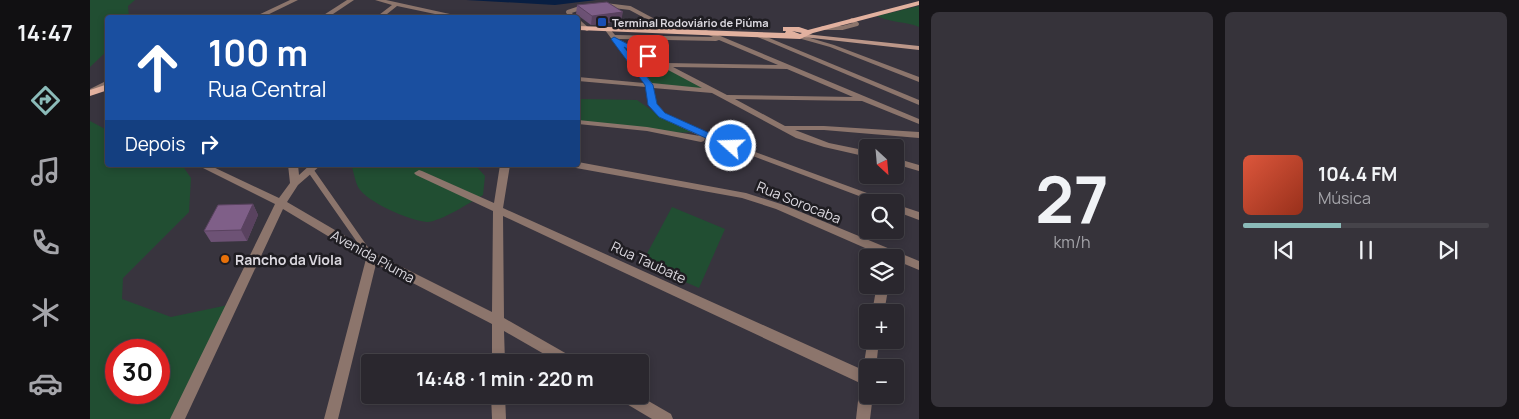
<!DOCTYPE html>
<html lang="pt">
<meta charset="utf-8">
<style>
body{margin:0;font-family:Manrope,sans-serif;background:#36333a;color:#f1f3f6;height:100vh;display:flex;flex-direction:column;font-size:19px;white-space:nowrap}
*{box-sizing:border-box;margin:0}
p{font-size:16px;color:#a5a5aa}
.icon{flex:none;width:28px;height:28px;fill:none;stroke:currentColor;stroke-width:2;stroke-linecap:round;stroke-linejoin:round}
.map{position:relative;flex:1;overflow:hidden}
.sheet{display:flex;flex-direction:column;gap:12px;padding:12px;background:#171519;width:600px}
.sheet>*{flex:none}
.banner{position:absolute;left:15px;top:15px;width:475px;height:152px;border-radius:5px;box-shadow:0 2px 8px #0003,0 0 0 1px #46444a;background:#1a4fa0;color:#fff;overflow:hidden}
.needle{width:32px;rotate:154deg}
.fabs{position:absolute;left:769px;top:139px;display:grid;gap:10px}
.fabs a{display:grid;place-items:center;width:45px;height:45px;border-radius:5px;background:#2a272e;box-shadow:0 2px 8px #0003,0 0 0 1px #46444a;font-size:25px}
.speed{position:absolute;left:15px;top:339px;display:flex;gap:10px;font-size:25px;font-weight:700;text-align:center}
.speed>*{display:grid;place-content:center;width:65px;height:65px;border-radius:50%;background:#2a272e;box-shadow:0 2px 8px #0003,0 0 0 1px #46444a;line-height:1}
.speed .limit{border:8px solid #d22;background:#fff;color:#111}
.pin{position:absolute;display:grid;place-items:center;width:42px;height:42px;color:#fff;margin:-21px;border-radius:10px;box-shadow:0 2px 8px #0006}
.me{position:absolute;width:55px;margin:-28px;rotate:290deg;stroke-linejoin:round;filter:drop-shadow(0 0 4px #0008)}
.turn{display:flex;align-items:center;gap:18px;height:105px;padding:0 20px;font-size:22px}
.turn .icon{width:65px;height:65px;stroke-width:2.5}
.turn b{display:block;font-size:35px;line-height:42px}
.then{display:flex;align-items:center;height:48px;padding:0 20px;background:#0003;gap:10px;font-size:19px}
.sheet .tile{flex:1;display:flex;flex-direction:column;justify-content:center;gap:8px;min-width:0;padding:0 18px;border-radius:8px;background:#36333a}
.sheet .dial{align-items:center;gap:0}
.dial b{font-size:65px;line-height:1}
.song{display:flex;align-items:center;gap:15px}
.cover{width:60px;height:60px;border-radius:8px;background:linear-gradient(135deg,hsl(10 70% 55%),hsl(10 70% 35%))}
.played{height:5px;border-radius:2px;background:linear-gradient(90deg,#8bbbb9 40%,#46444a 40%)}
.keys{display:flex;justify-content:space-around;direction:ltr}
.sheet .tiles{flex:1;display:grid;gap:12px;grid-template-columns:repeat(2,1fr)}
.trip{position:absolute;left:271px;top:354px;width:288px;height:50px;border-radius:5px;background:#2a272e;box-shadow:0 2px 8px #0003,0 0 0 1px #46444a;font-weight:700;line-height:50px;text-align:center}
main{display:flex;flex:1;min-height:0}
.menu{display:flex;flex-direction:column;width:90px;justify-content:space-around;align-items:center;background:#111012;color:#a5a5aa}
.menu .icon{width:35px;height:35px}
.menu .active{color:#8bbbb9}
.menu b{font-size:22px;color:#f1f3f6}
.map>svg:first-child{display:block}
</style>
<main>
<nav class="menu">
<b>14:47</b>
<svg class="icon active" aria-label="directions" viewBox="0 0 24 24"><path d="M12 3l9 9-9 9-9-9zM9 14v-3h6M13 9l2 2-2 2"/></svg>
<svg class="icon" aria-label="music" viewBox="0 0 24 24"><path d="M9 18V5l10-2v13"/><circle cx="6" cy="18" r="3"/><circle cx="16" cy="16" r="3"/></svg>
<svg class="icon" aria-label="phone" viewBox="0 0 24 24"><path d="M5 4h4l2 5-3 2q2 4 5 5l2-3 5 2v4C11 20 4 13 5 4z"/></svg>
<svg class="icon" aria-label="climate" viewBox="0 0 24 24"><path d="M12 3v18M4 7l16 10M4 17L20 7"/></svg>
<svg class="icon" aria-label="car" viewBox="0 0 24 24"><path d="M5 17H2v-5l4-1 3-4h7l3 4 3 1v5h-3M9 17h6M6 11h13"/><circle cx="7" cy="17" r="2"/><circle cx="17" cy="17" r="2"/></svg>
</nav>
<div class="map">
<svg width="829" height="419" viewBox="0 0 829 419">
<rect width="100%" height="100%" fill="#38343e"/>
<g fill="#214e32" fill-rule="evenodd">
<path d="M0 0H45L38 6 39 17 18 18 17 51 0 67Z"/>
<path d="M829 6V27C815 21 801 23 787 16Z"/>
<path d="M520 38 625 91 556 84Z"/>
<path d="M488 99 547 100 574 119 605 132 581 133 488 122Z"/>
<path d="M0 121 17 130 18 165H92L101 178 99 212 33 278 32 299 81 317 143 304 92 419H0ZM26 350H69V392H26Z"/>
<path d="M261 165H385L395 176 393 195C381 202 350 222 337 222 321 221 276 202 268 187 265 181 264 172 261 165Z"/>
<path d="M582 207 635 229 609 288 552 263Z"/>
</g>
<path fill="#081e42" d="M376 0H506L465 5Z"/>
<g fill="none" stroke-linecap="round" stroke-linejoin="round">
<g stroke="#8c756c" stroke-width="4">
<path d="M515 5 540 8 583 31"/>
<path d="M484 18 478 12 493 7"/>
<path d="M488 21 497 29"/>
<path d="M733 28H752L767 24 762 20"/>
</g>
<path stroke="#8c756c" stroke-width="6" d="M221 171 279 254"/>
<g fill="#8c756c" fill-rule="evenodd">
<path d="M200 0H208L171 18H162Z"/>
<path d="M257 0H264L237 18H229Z"/>
<path d="M285 0H296L378 18H364L307 6 292 18H285L302 5Z"/>
<path d="M515 28H519L525 35 623 37 611 31 616 30 829 119V124L772 101 645 99 695 126H734L829 132V138L734 130H705L739 143 778 151V157L734 147 706 138 622 93 563 88 567 104 575 113 630 139 796 200 798 202H785L615 138 614 141 611 142 557 131 488 124V120L557 127 610 136 569 117 559 105 556 87 488 81V77L554 83 515 30ZM528 39 626 41 629 40 688 65 576 63ZM533 46 612 88 562 83ZM583 67 697 69 763 97 637 95Z"/>
<path d="M663 33H667L829 100V105L663 35Z"/>
<path d="M710 35 744 45 829 77V82L740 47 708 38V36Z"/>
<path d="M18 80V85L0 94V89Z"/>
<path d="M805 158 829 165V171L805 164Z"/>
<path d="M488 162 656 193 694 205 829 261V270L805 260V258H798L686 209 652 198 486 168 481 165H488Z"/>
<path d="M107 165H119L189 198 200 183 198 165H208L209 175 220 165H231L208 185 197 202 286 254 402 312 403 211 326 175 324 173 329 170 332 171 404 203 410 165H420L413 208 773 370 778 338V340H789L786 368H778V395H783L780 419H766L770 383 413 216 414 318 484 358 485 362H468L414 331 415 362H402V324L286 264 248 419H234L276 259 193 209 95 419H80L185 204Z"/>
<path d="M805 204 829 212V220L805 211Z"/>
<path d="M787 285H799L794 312H782Z"/>
<path d="M401 395H415L416 419H402Z"/>
<path d="M528 395H548L581 414 583 419H562L530 400Z"/>
</g>
<path fill="#bc9789" fill-rule="evenodd" d="M715 34 829 46V50L713 37V35Z"/>
<g fill="#e2b19f" fill-rule="evenodd">
<path d="M829 1V5L723 33 710 39 488 30V26L695 33 696 31H693V27H709L718 30ZM702 31 712 33 710 34Z"/>
<path d="M18 84V90L0 96V90Z"/>
</g>
</g>
<g fill="#6d5275">
<path d="M487 5 531 21 501 25 486 14Z"/>
<path d="M163 204 168 215 157 241 121 242 114 231Z"/>
</g>
<g fill="#59425f">
<path d="M533 12 531 21 501 25 502 16Z"/>
<path d="M163 204 168 215 157 241 151 230Z"/>
</g>
<g fill="#7f5f88" stroke="#59425f">
<path d="M517 2 533 12 502 16 487 5Z"/>
<path d="M163 204 151 230 114 231 128 205Z"/>
</g>
<path fill="#1a73e8" stroke="#114b97" d="M524 37 561 56 555 58 534 47 563 85 567 104 575 113 644 144V148H638L569 117 558 105 555 85 521 39Z"/>
<rect fill="#1a4fb4" stroke="#1f1d22" stroke-width="2" x="507" y="17" width="10" height="10" rx="2.5"/>
<circle fill="#e8710a" stroke="#1f1d22" stroke-width="2" cx="135" cy="259" r="5"/>
<g text-anchor="middle" dominant-baseline="central" stroke-width="5" stroke-linejoin="round" paint-order="stroke">
<g font-size="11" font-weight="bold" fill="#dbd8df" stroke="#1f1d22" text-anchor="start">
<text x="522" y="22">Terminal Rodoviário de Piúma</text>
</g>
<g font-size="14" fill="#dbd8df" stroke="#1f1d22">
<text transform="translate(709 202) rotate(22)">Rua Sorocaba</text>
<text transform="translate(283 256) rotate(29)">Avenida Piuma</text>
<text transform="translate(559 262) rotate(25)">Rua Taubate</text>
</g>
<g font-size="14" font-weight="bold" fill="#dbd8df" stroke="#1f1d22" text-anchor="start">
<text x="145" y="259">Rancho da Viola</text>
</g>
</g>
</svg>
<div class="fabs">
<a><svg class="needle" viewBox="-14 -14 28 28"><path d="M0-13l5 13h-10z" fill="#e53935"/><path d="M0 13l5-13h-10z" fill="#a5a5aa"/></svg></a>
<a><svg class="icon" aria-label="search" viewBox="0 0 24 24"><circle cx="10" cy="10" r="6"/><path d="M15 15l6 6"/></svg></a>
<a><svg class="icon" aria-label="layers" viewBox="0 0 24 24"><path d="M12 4l9 5-9 5-9-5zM3 14l9 5 9-5"/></svg></a>
<a>+</a>
<a>−</a>
</div>
<div class="speed"><div class="limit">30</div></div>
<div class="pin" style="left:558px;top:56px;background:#d93025"><svg class="icon" aria-label="arrive" viewBox="0 0 24 24"><path d="M6 21V4h12l-3 4 3 4H6"/></svg></div>
<svg class="me" style="left:641px;top:146px" viewBox="-20 -20 40 40"><circle r="17" fill="#1a73e8" stroke="#fff" stroke-width="3"/><path d="M0-11L8 9 0 5-8 9z" fill="#fff"/></svg>
<div class="trip">14:48 · 1 min · 220 m</div>
<div class="banner">
<div class="turn"><svg class="icon" aria-label="ahead" viewBox="0 0 24 24"><path d="M12 20V5M6 11l6-6 6 6"/></svg><div><b>100 m</b>Rua Central</div></div>
<div class="then">Depois<svg class="icon" aria-label="right" viewBox="0 0 24 24"><path d="M7 20v-9h11M14 6l5 5-5 5"/></svg></div>
</div>
</div>
<section class="sheet">
<div class="tiles">
<div class="tile dial"><b>27</b><p>km/h</p></div>
<div class="tile">
<div class="song"><i class="cover"></i><div><b>104.4 FM</b><p>Música</p></div></div>
<div class="played"></div>
<div class="keys"><svg class="icon" aria-label="previous" viewBox="0 0 24 24"><path d="M18 5L8 12l10 7zM5 5v14"/></svg><svg class="icon" aria-label="pause" viewBox="0 0 24 24"><path d="M8 5v14M16 5v14"/></svg><svg class="icon" aria-label="next" viewBox="0 0 24 24"><path d="M6 5l10 7-10 7zM19 5v14"/></svg></div>
</div>
</div>
</section>
</main>
